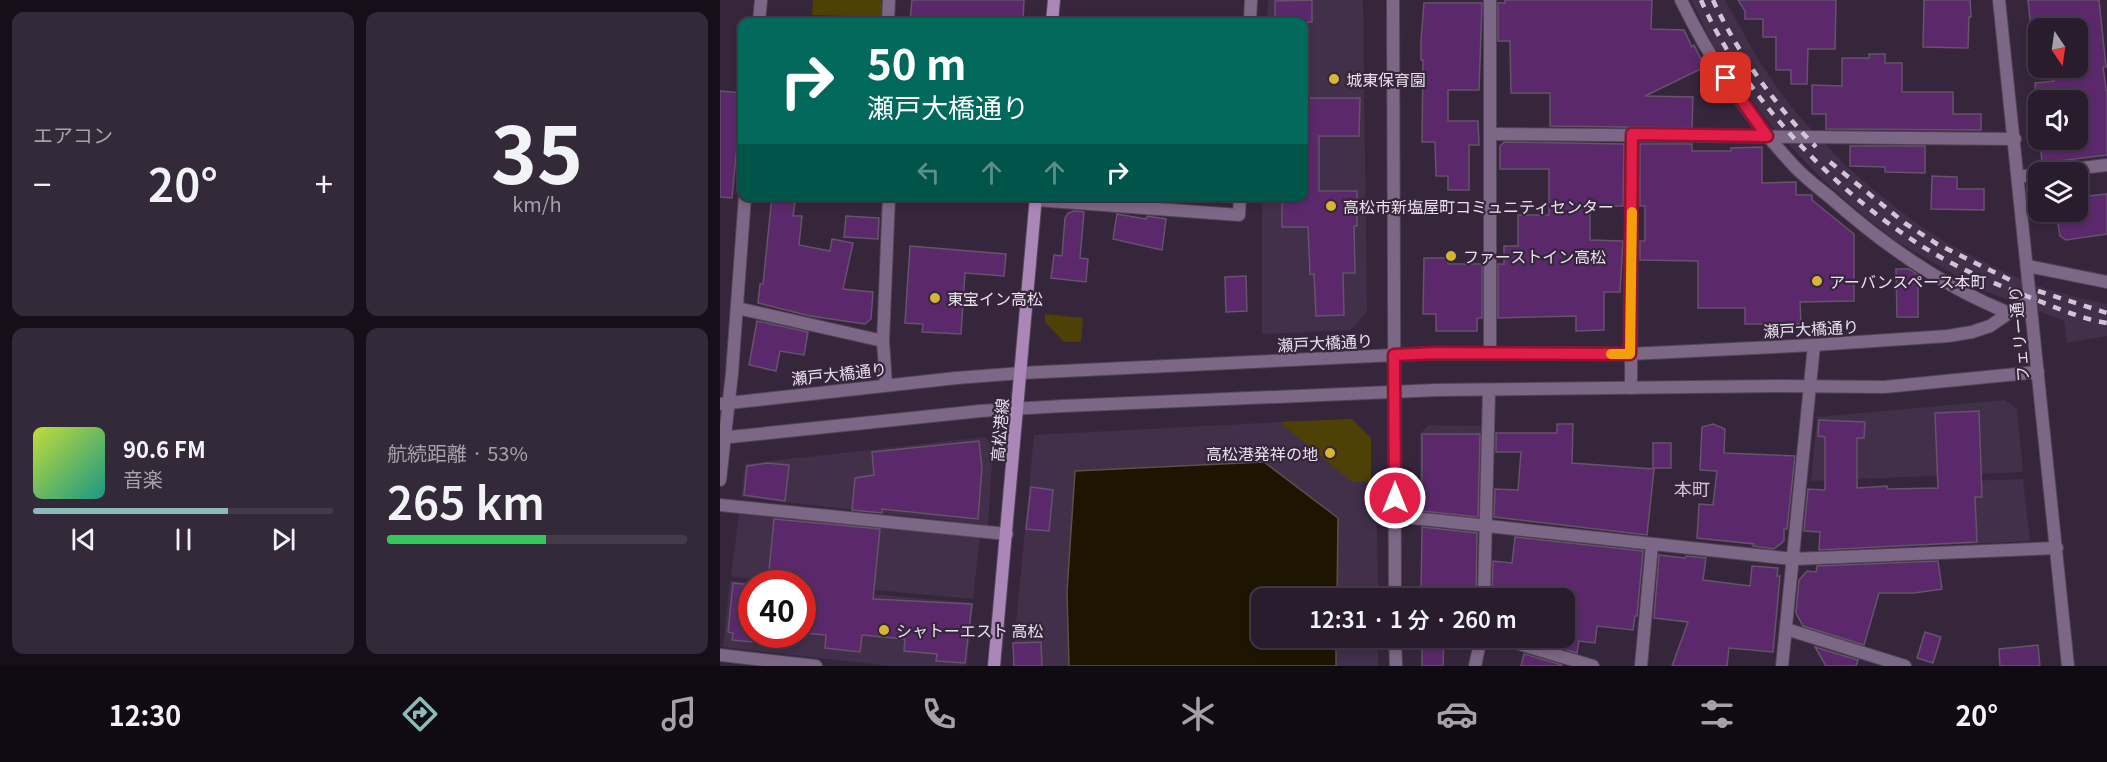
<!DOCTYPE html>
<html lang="ja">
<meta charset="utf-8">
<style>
body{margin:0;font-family:Georgia,"Noto Sans JP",serif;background:#342939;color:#f1f3f6;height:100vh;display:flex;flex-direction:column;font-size:22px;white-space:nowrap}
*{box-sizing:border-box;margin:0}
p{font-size:20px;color:#a5a1aa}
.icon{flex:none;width:33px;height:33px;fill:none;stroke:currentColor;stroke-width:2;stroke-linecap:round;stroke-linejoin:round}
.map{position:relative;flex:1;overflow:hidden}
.side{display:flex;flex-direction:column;gap:12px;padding:12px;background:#160f19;width:720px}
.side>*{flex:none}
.top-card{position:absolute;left:18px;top:18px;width:570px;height:183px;border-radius:12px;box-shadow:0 3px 9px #0003,0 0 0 2px #443a49;background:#00695c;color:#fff;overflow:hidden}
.needle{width:39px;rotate:167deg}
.controls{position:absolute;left:1308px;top:18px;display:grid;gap:12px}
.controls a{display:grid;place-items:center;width:60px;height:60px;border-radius:12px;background:#281c2d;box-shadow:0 3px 9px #0003,0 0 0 2px #443a49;font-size:30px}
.speed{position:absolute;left:18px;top:570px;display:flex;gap:12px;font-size:30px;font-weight:700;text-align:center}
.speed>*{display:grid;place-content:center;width:78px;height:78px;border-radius:50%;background:#281c2d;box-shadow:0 3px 9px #0003,0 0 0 2px #443a49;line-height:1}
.speed .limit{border:9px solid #d22;background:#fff;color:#111}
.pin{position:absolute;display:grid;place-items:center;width:51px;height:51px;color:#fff;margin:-26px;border-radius:12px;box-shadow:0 3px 9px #0006}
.me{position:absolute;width:66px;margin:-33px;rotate:0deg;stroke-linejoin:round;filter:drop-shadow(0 0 4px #0008)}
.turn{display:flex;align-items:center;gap:21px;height:126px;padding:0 30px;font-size:27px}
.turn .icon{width:78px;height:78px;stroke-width:2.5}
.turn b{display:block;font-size:42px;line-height:51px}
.lanes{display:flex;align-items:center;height:57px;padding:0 30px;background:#0003;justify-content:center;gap:30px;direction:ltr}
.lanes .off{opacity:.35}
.big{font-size:45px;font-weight:600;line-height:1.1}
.side .card{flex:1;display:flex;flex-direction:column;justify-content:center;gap:9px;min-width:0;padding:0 21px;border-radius:12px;background:#342939}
.side .dial{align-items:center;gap:0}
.dial b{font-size:78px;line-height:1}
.song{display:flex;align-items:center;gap:18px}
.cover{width:72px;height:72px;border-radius:9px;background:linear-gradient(135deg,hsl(70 70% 55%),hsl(170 70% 35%))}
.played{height:6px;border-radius:3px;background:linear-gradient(90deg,#8bbbb9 65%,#443a49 65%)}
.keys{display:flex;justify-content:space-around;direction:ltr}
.heat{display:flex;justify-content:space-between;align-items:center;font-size:33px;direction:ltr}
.charge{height:9px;border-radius:4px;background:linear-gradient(90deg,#34c759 53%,#443a49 0)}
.side .tiles{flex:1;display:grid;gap:12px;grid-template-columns:repeat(2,1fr)}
.trip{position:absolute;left:531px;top:588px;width:324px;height:60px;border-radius:12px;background:#281c2d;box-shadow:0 3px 9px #0003,0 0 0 2px #443a49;font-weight:600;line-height:60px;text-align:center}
.dock{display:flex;height:96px;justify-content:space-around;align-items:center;background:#100b12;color:#a5a1aa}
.dock .icon{width:42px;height:42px}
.dock .selected{color:#8bbbb9}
.dock b{font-size:27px;color:#f1f3f6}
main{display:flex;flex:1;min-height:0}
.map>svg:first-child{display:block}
</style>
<main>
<section class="side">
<div class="tiles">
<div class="card"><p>エアコン</p>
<div class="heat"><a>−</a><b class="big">20°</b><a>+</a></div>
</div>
<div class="card dial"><b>35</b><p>km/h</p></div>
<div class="card">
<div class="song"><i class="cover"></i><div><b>90.6 FM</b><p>音楽</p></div></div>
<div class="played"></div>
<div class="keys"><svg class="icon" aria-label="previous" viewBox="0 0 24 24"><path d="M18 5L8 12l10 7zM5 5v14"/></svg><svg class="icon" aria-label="pause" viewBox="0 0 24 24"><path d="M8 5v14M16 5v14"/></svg><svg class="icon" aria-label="next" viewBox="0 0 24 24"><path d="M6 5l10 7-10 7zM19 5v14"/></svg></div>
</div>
<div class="card"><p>航続距離 · 53%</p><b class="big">265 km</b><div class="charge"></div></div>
</div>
</section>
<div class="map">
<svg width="1387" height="666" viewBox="0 0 1387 666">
<rect width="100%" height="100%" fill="#36263c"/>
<g fill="#422f4a">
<path d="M548 0H643L647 312 631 330 542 334V197L584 196V22H547Z"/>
<path d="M971 0H1005L1039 61 1061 93 1079 116 1125 165 1154 190 1193 221 1227 243 1278 269 1314 285 1359 298 1387 304V336L1347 343 1344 321 1259 289 1176 241 1138 211 1104 181 1053 128 1021 87 993 45Z"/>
<path d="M1285 400 1297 409 1303 472 1091 481 1097 417Z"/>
<path d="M560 422 632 482H651L657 530 658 598H617L618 518 347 592 349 666H292L314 435Z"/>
<path d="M709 425 763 426 762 483 700 481V434Z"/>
<path d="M265 437 273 446 268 525 21 497 25 464Z"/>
<path d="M1303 479 1310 541 1222 545 1220 482Z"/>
<path d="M19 514 260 537 253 599 11 577Z"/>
<path d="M10 581 34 583 32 584V634H82L83 588 253 603 247 666H170L3 647Z"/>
<rect x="616" y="638" width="42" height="28"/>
</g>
<g fill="#4f4106">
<path d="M93 0H163V17L92 15Z"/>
<path d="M325 314 363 318 361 342H344L325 322Z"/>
<path d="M632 419 651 438V482H632L560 422Z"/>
</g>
<path fill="#1d1500" stroke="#5a5247" stroke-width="1.5" d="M544 462 618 518 617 598H542V638H616V666H349L347 592 355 471Z"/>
<g fill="#5b296b" stroke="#64536b" stroke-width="1.5">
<path d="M192 0H304L303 22H190Z"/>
<path d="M592 0V22H555V1Z"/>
<path d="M785 0H932L931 29 964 30 972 47 974 45 985 67 925 96 973 97 972 128 830 126V93H791L790 41H778V3H785Z"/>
<path d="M1018 0H1116L1115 49H1088L1087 84H1071V70H1056V37H1043V19H1025V11Z"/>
<path d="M1204 0H1250L1251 17H1249L1248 48 1203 47Z"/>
<path d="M1308 0H1379L1386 67H1383L1387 96V155L1322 163 1320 140H1358V100H1316L1315 83 1334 81 1332 68H1358V28H1311Z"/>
<path d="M704 3H762L759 90H728V121H758L759 145H749V190H728V176H716L715 142H702L703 60H701V40Z"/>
<path d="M1149 54H1165V63H1182V92H1233V114H1261V130L1106 129V114H1092V85L1122 86V58H1149Z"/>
<path d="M0 91 22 93 12 198 0 197Z"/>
<path d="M584 98H640L639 136H599V191H637V226H634L635 273H623L624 315 596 316 594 274H590L588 227H562V196H584Z"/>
<path d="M784 142 904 144 903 206H870V240L903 241 900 292H884V330L856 331V316L778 318V264H784V246H798V215H829V169H780V146Z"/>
<path d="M920 144H972V151H1011V148L1042 147V183L1076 182V195H1092V200L1134 234V301L1080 302 1081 324H1025V308H978V261L920 260V241H925V206H920Z"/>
<path d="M1130 146H1205V173L1165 172V167L1130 166Z"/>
<path d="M1212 176 1237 177V189H1264V210L1211 209Z"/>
<path d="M1387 194V234L1346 240 1340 236 1336 212H1358V197Z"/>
<path d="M52 196H76L73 216H82L79 245 110 251 112 239 133 243 123 289 153 292 151 319 145 324 90 316 38 303 40 284H43Z"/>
<path d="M354 211 364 212 360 258 368 259 366 282 331 278 334 255 342 256 345 218 348 213Z"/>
<path d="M397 214 426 219 427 216 446 219 442 250 393 239Z"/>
<path d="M126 216 159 218 158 239 124 237Z"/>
<path d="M190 246 286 254 284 276 245 273 241 334 202 332 203 324 185 323Z"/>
<path d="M704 258H728V264H762V318H757V331H716V314H703Z"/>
<path d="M1176 269H1189L1198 275V317H1177Z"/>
<path d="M526 276 527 311 506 312 505 277Z"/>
<path d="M37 321 88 332 84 355 60 351 56 371 29 365Z"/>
<path d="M1259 411 1262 497H1255L1257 542 1099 550 1100 532 1084 531 1088 489 1105 490V437L1098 436 1099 420 1145 422 1144 438H1137V488L1167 486 1168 489 1218 488 1215 413Z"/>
<path d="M837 424H853L852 463 934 469 927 535 774 517 775 489 798 490 801 452H776V433H837Z"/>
<path d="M993 424 1005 429 1004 453 1075 456 1067 529H1064V541L1054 549 1033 546 1034 544 977 538 979 504 993 505 997 471 980 470 982 427Z"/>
<path d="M702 434H760L758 517 702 511Z"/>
<path d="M259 441 262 468 258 519 162 509V513L132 510 135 478 154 475 152 452Z"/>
<rect x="933" y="443" width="18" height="25"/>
<path d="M47 463 69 465 65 501 24 495 27 466Z"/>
<path d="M311 487 333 490 329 531 306 529Z"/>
<path d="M54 519 160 529 153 599 252 604 245 663 216 661 217 654 184 651 185 639 142 635 140 652 105 648 106 635 82 633V583L48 580Z"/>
<path d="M702 527 757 533 756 598H701Z"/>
<path d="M795 537 923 551 917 616H915L913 630 877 626 875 643 859 641 857 653 809 638H844V598H772L773 561 792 563Z"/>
<path d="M939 555 965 558 966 556 986 558 983 580 1030 586 1032 566 1058 568 1057 576H1060L1053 652 1009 648 1007 666H952L968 622 934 618Z"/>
<path d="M1218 561 1222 589 1194 593H1159L1144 645 1083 626 1076 613 1079 580 1087 571 1096 572 1097 566Z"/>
<path d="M13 583 32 585V642L12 640 13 633 8 632Z"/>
<path d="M1205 632 1221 637 1213 663 1197 658Z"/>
<path d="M702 638H724L723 666H702Z"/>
<path d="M321 642 322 666H294L293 643Z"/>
<path d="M1318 645 1320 666H1280L1279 649Z"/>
<path d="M1095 647 1138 660 1136 666H1106Z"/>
<path d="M804 654 842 665V666H801Z"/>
</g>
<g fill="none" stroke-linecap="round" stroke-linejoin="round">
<defs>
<g id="minor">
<path d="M961 0C990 60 1029 118 1074 166 1085 178 1100 189 1112 199 1164 245 1224 287 1289 313"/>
<path d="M168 22 169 0"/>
<path d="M530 22 531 0"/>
<path d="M770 134 1295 139"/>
<path d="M1329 172 1387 165"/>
<path d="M1298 177 1318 174"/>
<path d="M316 200 519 215 520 196"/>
<path d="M17 308 163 341"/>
<path d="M770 353V0"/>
<path d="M166 385 163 341 169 196"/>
<path d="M911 388 912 134"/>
<path d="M0 505 287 534"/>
<path d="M675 516 1073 559 1337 548"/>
<path d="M764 598 769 390"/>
<path d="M1066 629 1185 666"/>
<path d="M779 638 873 666"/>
<path d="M0 655 96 666"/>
<path d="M755 666 761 638"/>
<path d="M921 666 932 545"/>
<path d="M1062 666 1094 345"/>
</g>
<g id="tertiary">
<path d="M673 0 675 598"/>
<path d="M1279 0 1348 666"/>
<path d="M39 22 41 0"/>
<path d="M1308 266 1387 282"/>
<path d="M0 404 236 378 301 373 716 353 910 354 1094 345 1228 336 1252 332 1270 326 1311 298"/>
<path d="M0 438 260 411 343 406 717 390 1056 386 1164 387 1318 372"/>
<path d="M0 480 12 373 25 196"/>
<path d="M675 638 676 666"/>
</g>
<g id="secondary">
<path d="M332 22 334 0"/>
<path d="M274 666 316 196"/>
</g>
</defs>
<use href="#minor" stroke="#534458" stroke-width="14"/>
<use href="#tertiary" stroke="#534458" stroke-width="14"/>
<use href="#secondary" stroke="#534458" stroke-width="14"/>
<use href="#minor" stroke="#7d6786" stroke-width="12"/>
<use href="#tertiary" stroke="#7d6786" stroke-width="12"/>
<use href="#secondary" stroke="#ab87b8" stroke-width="12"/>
<g stroke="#d0c5d4" stroke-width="4.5" stroke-dasharray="8 8" stroke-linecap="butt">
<path d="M981 0C1024 99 1122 200 1215 254 1246 272 1280 286 1314 299 1337 308 1362 319 1387 323"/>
<path d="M993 0C1018 54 1055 105 1096 147"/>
<path d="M1110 162 1186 224 1217 244 1290 280"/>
<path d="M1318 291 1387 313"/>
</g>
</g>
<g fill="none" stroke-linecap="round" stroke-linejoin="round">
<defs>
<path id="route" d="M675 498 674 355 716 353 910 354 912 134 1047 136 1006 78"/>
</defs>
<use href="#route" stroke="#92132f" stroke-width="15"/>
<use href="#route" stroke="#e11d48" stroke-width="10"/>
<path stroke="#f59e0b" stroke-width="10" d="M891 354H910L912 212"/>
</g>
<g fill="#d6b534" stroke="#36263c" stroke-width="2">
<circle cx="614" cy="79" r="6"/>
<circle cx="611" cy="206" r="6"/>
<circle cx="731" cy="256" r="6"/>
<circle cx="1097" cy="281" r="6"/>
<circle cx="215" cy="298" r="6"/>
<circle cx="610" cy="453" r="6"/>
<circle cx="164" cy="630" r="6"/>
</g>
<g text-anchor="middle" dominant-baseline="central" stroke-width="4.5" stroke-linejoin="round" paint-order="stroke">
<g font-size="16" fill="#e9dfed" stroke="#36263c" text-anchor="start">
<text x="626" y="79">城東保育園</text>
<text x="623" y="206">高松市新塩屋町コミュニティセンター</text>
<text x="743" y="256">ファーストイン高松</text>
<text x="1109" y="281">アーバンスペース本町</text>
<text x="227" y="298">東宝イン高松</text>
<text x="598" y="453" text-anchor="end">高松港発祥の地</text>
<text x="176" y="630">シャトーエスト 高松</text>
</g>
<g font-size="16" fill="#e9dfed" stroke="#36263c">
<text transform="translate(1091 328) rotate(-3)">瀬戸大橋通り</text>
<text transform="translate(1298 334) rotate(-95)">フェリー通り</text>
<text transform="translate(605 342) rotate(-3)">瀬戸大橋通り</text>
<text transform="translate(119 373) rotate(-6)">瀬戸大橋通り</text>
<text transform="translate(279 430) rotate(-85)">高松港線</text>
</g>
<g font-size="18" fill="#d5c1dd" stroke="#36263c">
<text x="972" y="488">本町</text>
</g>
</g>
</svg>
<div class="controls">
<a><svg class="needle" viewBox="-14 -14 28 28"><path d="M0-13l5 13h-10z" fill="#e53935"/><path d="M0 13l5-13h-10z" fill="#a5a1aa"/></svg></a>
<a><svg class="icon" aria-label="sound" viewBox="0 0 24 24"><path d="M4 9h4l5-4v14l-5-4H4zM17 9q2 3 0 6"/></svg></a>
<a><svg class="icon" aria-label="layers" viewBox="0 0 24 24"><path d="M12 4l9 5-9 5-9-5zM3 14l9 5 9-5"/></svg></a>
</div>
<div class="speed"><div class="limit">40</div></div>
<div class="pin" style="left:1006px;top:78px;background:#d93025"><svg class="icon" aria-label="arrive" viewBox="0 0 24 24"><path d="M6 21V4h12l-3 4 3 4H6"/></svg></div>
<svg class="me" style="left:675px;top:498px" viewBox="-20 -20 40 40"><circle r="17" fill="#e11d48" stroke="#fff" stroke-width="3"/><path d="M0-11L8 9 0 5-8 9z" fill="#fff"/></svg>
<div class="trip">12:31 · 1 分 · 260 m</div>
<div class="top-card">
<div class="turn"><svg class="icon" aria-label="right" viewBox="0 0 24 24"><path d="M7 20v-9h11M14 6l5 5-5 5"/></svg><div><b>50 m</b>瀬戸大橋通り</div></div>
<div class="lanes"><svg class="icon off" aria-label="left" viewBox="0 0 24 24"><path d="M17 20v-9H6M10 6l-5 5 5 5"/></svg><svg class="icon off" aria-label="ahead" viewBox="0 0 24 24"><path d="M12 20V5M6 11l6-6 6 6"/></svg><svg class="icon off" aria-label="ahead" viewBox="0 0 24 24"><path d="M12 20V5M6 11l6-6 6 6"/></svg><svg class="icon" aria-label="right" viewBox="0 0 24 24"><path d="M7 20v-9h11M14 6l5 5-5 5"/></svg></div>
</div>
</div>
</main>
<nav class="dock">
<b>12:30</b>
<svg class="icon selected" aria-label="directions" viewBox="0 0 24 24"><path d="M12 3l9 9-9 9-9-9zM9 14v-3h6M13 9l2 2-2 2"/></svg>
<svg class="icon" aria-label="music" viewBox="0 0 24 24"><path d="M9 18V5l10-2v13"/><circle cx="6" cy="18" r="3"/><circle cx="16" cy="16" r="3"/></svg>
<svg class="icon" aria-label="phone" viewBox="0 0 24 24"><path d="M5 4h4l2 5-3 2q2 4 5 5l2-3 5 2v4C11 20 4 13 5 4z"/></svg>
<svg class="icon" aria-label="climate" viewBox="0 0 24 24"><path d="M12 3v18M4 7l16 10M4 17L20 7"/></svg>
<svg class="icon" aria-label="car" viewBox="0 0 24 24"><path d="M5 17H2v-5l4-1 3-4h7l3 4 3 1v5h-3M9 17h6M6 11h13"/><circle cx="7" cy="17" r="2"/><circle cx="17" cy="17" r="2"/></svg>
<svg class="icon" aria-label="filters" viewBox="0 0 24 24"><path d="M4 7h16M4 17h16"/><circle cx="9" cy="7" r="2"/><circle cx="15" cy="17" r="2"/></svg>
<b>20°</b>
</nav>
